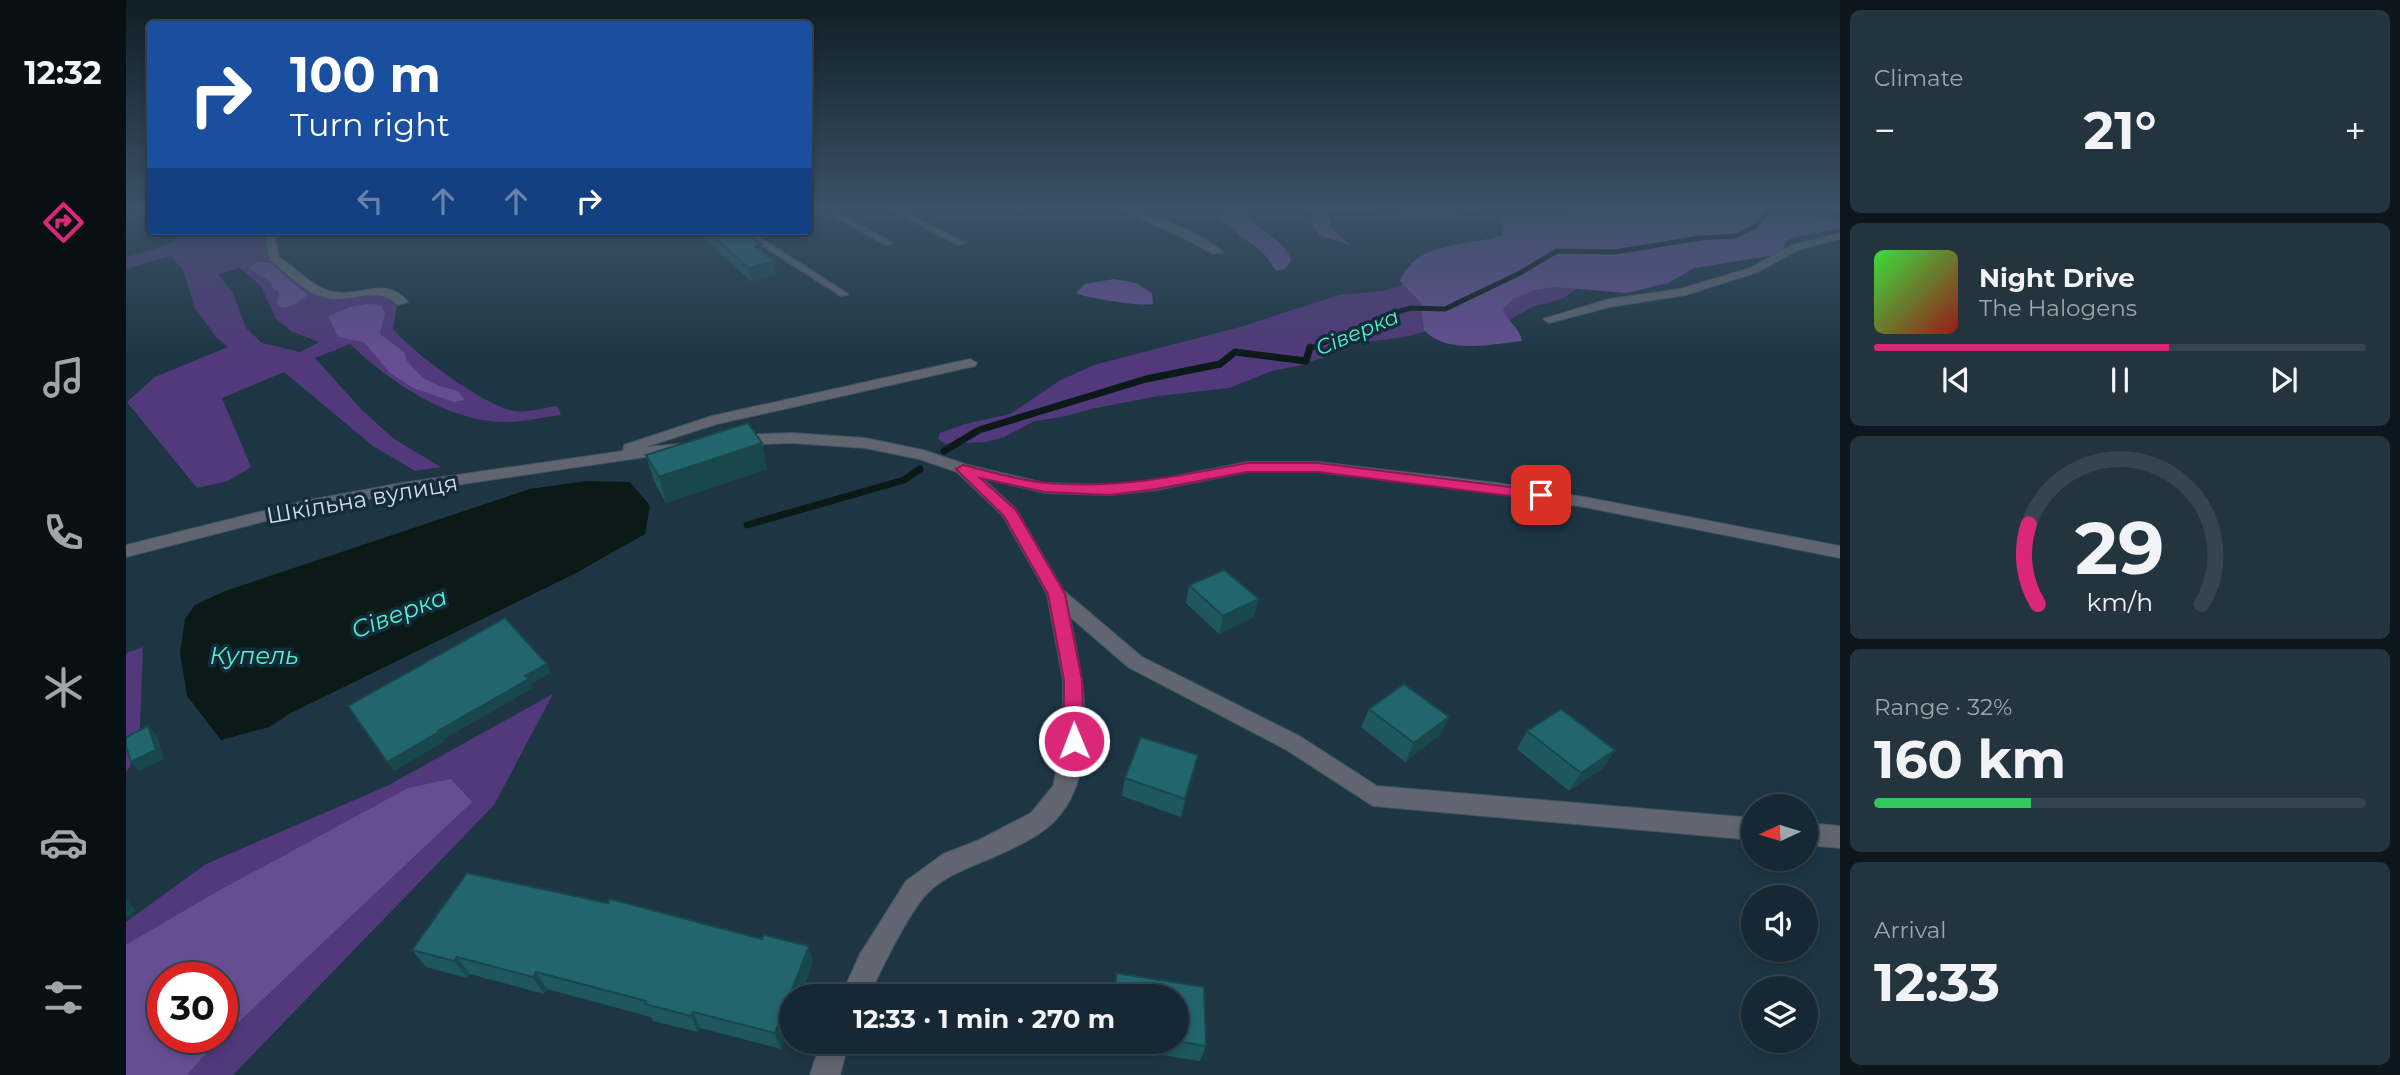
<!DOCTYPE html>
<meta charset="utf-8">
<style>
body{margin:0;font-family:Montserrat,sans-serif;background:#23343f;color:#f1f3f6;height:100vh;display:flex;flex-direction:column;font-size:26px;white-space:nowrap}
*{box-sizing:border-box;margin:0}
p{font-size:23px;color:#9ea6ac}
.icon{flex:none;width:38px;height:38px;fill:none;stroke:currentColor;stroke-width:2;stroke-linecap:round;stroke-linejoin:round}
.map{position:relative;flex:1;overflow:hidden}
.drawer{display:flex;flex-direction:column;gap:10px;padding:10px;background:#0c161c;width:560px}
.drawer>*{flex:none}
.top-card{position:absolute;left:21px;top:21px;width:665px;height:214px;border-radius:7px;box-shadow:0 4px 10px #0003,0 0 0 2px #35444e;background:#1a4fa0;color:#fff;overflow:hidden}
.needle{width:46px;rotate:266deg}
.controls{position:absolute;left:1615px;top:794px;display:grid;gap:14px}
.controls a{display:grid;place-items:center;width:77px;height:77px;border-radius:50%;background:#162833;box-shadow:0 4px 10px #0003,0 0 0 2px #35444e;font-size:35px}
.speed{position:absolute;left:21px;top:962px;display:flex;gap:14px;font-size:35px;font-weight:700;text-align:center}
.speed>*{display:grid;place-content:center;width:91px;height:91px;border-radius:50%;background:#162833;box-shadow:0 4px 10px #0003,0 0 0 2px #35444e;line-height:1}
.speed .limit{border:10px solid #d22;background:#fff;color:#111}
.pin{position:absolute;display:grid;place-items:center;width:60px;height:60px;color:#fff;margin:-30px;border-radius:14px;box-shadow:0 4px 10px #0006}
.me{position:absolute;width:77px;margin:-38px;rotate:359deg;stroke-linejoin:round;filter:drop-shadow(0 0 5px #0008)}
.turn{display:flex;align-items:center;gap:24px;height:147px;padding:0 28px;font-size:32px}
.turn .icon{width:91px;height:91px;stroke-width:2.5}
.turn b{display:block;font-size:49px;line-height:60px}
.lanes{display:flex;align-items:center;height:66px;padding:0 28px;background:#0003;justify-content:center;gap:35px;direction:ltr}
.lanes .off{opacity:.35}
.big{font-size:52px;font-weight:700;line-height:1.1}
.drawer .tile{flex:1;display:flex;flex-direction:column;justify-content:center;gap:10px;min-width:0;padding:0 24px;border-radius:10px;background:#23343f}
.drawer .dial{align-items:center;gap:0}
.dial svg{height:182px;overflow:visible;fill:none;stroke:#35444e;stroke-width:7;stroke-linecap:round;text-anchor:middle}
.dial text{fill:#f1f3f6;stroke:none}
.song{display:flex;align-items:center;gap:21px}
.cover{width:84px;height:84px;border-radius:10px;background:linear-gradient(135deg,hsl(120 70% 55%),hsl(0 70% 35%))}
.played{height:7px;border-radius:4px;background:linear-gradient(90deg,#db2777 60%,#35444e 60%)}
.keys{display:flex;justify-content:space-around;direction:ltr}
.heat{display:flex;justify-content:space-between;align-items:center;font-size:38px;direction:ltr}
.charge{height:10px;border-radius:5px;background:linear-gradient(90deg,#34c759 32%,#35444e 0)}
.trip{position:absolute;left:653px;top:984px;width:410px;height:70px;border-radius:35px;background:#162833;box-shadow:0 4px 10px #0003,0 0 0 2px #35444e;font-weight:700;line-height:70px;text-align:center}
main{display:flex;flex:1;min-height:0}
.tab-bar{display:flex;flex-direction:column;width:126px;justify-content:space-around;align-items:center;background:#091014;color:#9ea6ac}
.tab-bar .icon{width:49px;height:49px}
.tab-bar .on{color:#db2777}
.tab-bar b{font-size:32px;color:#f1f3f6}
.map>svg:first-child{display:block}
</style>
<main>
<nav class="tab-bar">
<b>12:32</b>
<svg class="icon on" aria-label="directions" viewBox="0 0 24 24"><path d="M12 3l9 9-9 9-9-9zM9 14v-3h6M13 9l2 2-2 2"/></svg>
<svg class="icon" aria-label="music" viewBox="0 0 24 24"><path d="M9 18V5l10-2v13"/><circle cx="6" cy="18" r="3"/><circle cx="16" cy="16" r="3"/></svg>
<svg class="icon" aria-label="phone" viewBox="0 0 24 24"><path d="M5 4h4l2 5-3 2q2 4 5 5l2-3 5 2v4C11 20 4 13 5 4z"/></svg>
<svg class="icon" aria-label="climate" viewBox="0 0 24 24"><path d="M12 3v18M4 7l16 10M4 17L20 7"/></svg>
<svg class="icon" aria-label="car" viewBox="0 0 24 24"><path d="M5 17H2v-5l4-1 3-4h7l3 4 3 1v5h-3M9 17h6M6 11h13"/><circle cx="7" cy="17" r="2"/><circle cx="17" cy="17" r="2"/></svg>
<svg class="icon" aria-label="filters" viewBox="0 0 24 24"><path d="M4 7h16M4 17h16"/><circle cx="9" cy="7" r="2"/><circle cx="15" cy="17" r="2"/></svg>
</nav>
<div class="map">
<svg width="1714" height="1075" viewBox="0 0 1714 1075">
<rect width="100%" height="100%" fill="#1e3644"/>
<g fill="#52397b" fill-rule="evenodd">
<path d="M1601 209H1714V212L1661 225 1452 288 1436 299 1406 307 1382 321 1332 323 1278 337 1215 345 1202 356 1171 366 1146 371 1103 388 1032 396 965 409 936 417 909 421 878 437 860 442 819 444 812 439 814 433 839 424 884 414 933 381 968 365 1114 327 1213 295 1257 291 1293 278Z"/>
<path d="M63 231H136L143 259 198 297 250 293 265 297 271 305 267 329C286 352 360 407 388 411 401 413 418 408 431 406L435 415C417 417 398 422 381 422 323 423 264 382 224 344L189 358 236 410 268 439 315 467 289 471 247 446 158 372 96 398 125 467 102 481 71 488 1 402 29 377 102 347 90 337 69 308 57 270 45 256 0 269V257L40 246ZM114 268 135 286 149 318 165 331 193 342 174 352 136 343 120 328 107 293 92 274Z"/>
<path d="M17 647 13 750 0 773V653Z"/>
<path d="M427 694 368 805 107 1075H0V922L80 864 261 786ZM37 978H96V1038H37Z"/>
</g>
<g fill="#674e93" fill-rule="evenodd">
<path d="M1091 209H1117C1121 213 1124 219 1128 223 1141 236 1159 241 1165 260L1159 269 1150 271C1146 265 1141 257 1136 252 1121 239 1098 228 1091 209Z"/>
<path d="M1184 209H1352C1330 224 1229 211 1199 210L1206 228 1224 245 1193 235 1185 221 1187 213Z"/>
<path d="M1485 209H1610L1714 220V229L1668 237 1659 242 1658 249 1649 255 1568 268 1542 283 1501 293 1429 287 1409 290 1387 299 1377 309C1380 322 1393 325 1396 341 1366 344 1321 355 1298 330L1295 303 1274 281C1290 240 1342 247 1376 235L1378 227 1372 219 1377 216Z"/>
<path d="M132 262 144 263 182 295 168 305 156 308 151 303 153 292 146 287 145 282 122 268Z"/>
<path d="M988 279 1010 283 1026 293 1027 304C1017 307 960 298 950 293L959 284Z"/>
<path d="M242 304 255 305 259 313 254 334 278 352 281 361 297 378 313 386 332 391 339 400 328 402 287 388 264 373 238 342 212 337 202 316 227 306Z"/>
<path d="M325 779 346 802 83 1050 61 1075H0V945L85 895 282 788ZM96 978V1038H37V978Z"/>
</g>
<path fill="#0b1a16" d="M460 481 504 482 524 506 519 534 450 573 165 713 143 727 95 740 61 696 54 653 59 619 69 605 99 591 404 489Z"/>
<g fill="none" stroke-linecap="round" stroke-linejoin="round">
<path stroke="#0b1a16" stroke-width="5" d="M1183 349 1271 312 1285 308 1319 309 1394 273 1431 251 1488 252 1574 238 1609 236 1630 226 1644 209"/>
<g stroke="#0b1a16" stroke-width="7">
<path d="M818 451 853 430 1020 379 1094 364 1109 352 1180 361 1184 347"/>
<path d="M621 525 778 480 794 469"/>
</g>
<defs>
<g id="lane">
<path d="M696 209H705L767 243 760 245Z"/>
<path d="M764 209H772L839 243 832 245Z"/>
<path d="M614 231H623L722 294 715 296Z"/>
</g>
<g id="street">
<path d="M992 209C1016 207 1078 235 1097 252L1087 254 1052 235Z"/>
<path d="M138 231H148L153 257C169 267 185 286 204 291 232 299 259 274 282 302L272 305C251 283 224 305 198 297 178 292 161 273 144 260Z"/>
<path d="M1714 233V239L1674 249 1632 272 1560 295 1484 307 1423 323 1417 319 1483 299 1554 289 1624 268 1666 245Z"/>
<path d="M844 359 851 363 849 366 591 424 519 447 565 443 568 446 565 449 560 451 276 493 178 511 0 557V545L178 501 276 483 497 451 498 445 586 416Z"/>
<path d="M666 433 739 438 797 450 842 465 919 483 984 485 1030 480 1121 462H1192L1371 483 1458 497 1714 546V558L1458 507 1371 493 1192 472H1121L1030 490 984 495 919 493 856 478 890 509 937 590 1016 657 1175 737 1251 786 1628 818V840L1247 806 1159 749 1002 667 944 617C957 679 979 781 921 828 907 839 886 849 870 856 845 867 815 876 797 898 779 921 755 969 743 996H715L734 954 780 881 817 854 853 840 905 813 927 786 937 741V680L921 594 877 516 831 472 793 459 739 448 666 443 609 445 601 440 609 435Z"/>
<path d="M1680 823 1714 826V848L1680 845Z"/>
<path d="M695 1041H723L714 1075H684Z"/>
</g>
</defs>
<use href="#lane" stroke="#3e5461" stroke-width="3"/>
<use href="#street" stroke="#3e5461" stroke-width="2"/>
<use href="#lane" fill="#616570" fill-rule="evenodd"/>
<use href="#street" fill="#616570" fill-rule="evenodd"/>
</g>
<g fill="#1e575e">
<path d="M569 231H617L636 251 650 275 625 281Z"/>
<path d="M636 443 641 469 540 503 528 481 520 455Z"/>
<path d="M1063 585 1128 617 1093 634 1060 603Z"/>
<path d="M1243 709 1323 717 1314 735 1279 762 1235 727Z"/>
<path d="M1401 731 1489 750 1477 768 1443 791 1391 749Z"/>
<path d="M1072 755 1055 817 996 796 999 778Z"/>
<path d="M286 950 687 963 665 996V1022L655 1049 574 1028 572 1032 527 1021 525 1017 421 989 418 994 344 974 341 978 300 967Z"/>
<path d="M990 973 1078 987 1080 1046 1074 1061 985 1047V1041H1050V996H987Z"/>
</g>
<g fill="#18474c">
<path d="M648 261 650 275 625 281 623 268Z"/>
<path d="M636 443 641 469 540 503 533 477Z"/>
<path d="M1133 599 1128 617 1093 634 1097 616Z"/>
<path d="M421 664 425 673 405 684 407 688 317 740 318 742 268 771 261 762 399 676Z"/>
<path d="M1323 717 1314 735 1279 762 1288 743Z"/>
<path d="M22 726 31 736 38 759 13 771 5 762Z"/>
<path d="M1489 750 1477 768 1443 791 1455 773Z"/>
<path d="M1072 755 1068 774 1055 817 1059 799Z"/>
<path d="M0 899 10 911 0 918Z"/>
<path d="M683 946 687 963 675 996H665V1022L655 1049 649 1033Z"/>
<path d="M331 957 344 974 341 978 328 961Z"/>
<path d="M410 972 421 989 418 994 407 977Z"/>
<path d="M567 1012 574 1028 572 1032 565 1016Z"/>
</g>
<g fill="#23656d" stroke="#18474c" stroke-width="2">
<path d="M581 231H617L635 244 629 246 648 261 623 268Z"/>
<path d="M622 423 636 443 533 477 520 455Z"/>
<path d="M1098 570 1133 599 1097 616 1063 585Z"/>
<path d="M379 618 421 664 399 676 403 679 312 731 313 732 261 762 222 706Z"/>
<path d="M1278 684 1323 717 1288 743 1243 709Z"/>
<path d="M1435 709 1489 750 1455 773 1401 731Z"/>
<path d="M22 726 30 750 5 762 0 746V737Z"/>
<path d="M1015 737 1072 755 1059 799 999 778Z"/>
<path d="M341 873 482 903 484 899 636 939 638 935 683 946 649 1033 567 1012 565 1016 519 1004 520 1001 410 972 407 977 331 957 328 961 286 950Z"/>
<path d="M990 973 1078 987 1080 1046 1050 1041V996H990Z"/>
</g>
<linearGradient id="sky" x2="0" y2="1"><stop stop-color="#101e25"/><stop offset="0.58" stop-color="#3b5267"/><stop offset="1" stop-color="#3b5267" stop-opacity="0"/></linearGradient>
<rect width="1714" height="359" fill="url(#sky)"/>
<path fill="#db2777" stroke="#8e194d" stroke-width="2" d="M1121 463H1192L1415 491 1422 495 1415 500 1192 472H1121L1030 489 984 495 919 492 854 478 890 510 939 594 956 680 958 741 955 746 948 749 941 746 938 741V680L922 594 878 516 830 469 837 465C864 471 894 481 922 483 990 489 1054 476 1121 463Z"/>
<g text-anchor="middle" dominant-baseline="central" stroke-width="7" stroke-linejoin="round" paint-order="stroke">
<g font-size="21" font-style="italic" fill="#53f1ce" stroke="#142c3a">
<text transform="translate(1231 332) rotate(-23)">Сіверка</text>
</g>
<g font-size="23" fill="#cfdde7" stroke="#142c3a">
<text transform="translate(236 499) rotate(-10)">Шкільна вулиця</text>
</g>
<g font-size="24" font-style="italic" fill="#53f1ce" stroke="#142c3a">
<text transform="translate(273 613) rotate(-21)">Сіверка</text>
<text x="128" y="655">Купель</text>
</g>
</g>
</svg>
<div class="controls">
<a><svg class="needle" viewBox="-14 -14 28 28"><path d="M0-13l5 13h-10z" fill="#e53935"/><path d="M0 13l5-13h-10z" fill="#9ea6ac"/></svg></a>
<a><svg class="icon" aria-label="sound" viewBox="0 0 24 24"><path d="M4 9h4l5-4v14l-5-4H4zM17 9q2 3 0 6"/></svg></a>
<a><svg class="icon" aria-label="layers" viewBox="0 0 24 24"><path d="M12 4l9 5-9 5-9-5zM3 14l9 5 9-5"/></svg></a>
</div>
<div class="speed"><div class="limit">30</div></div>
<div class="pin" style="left:1415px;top:495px;background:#d93025"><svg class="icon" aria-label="arrive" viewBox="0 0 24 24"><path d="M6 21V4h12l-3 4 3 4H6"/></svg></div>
<svg class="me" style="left:948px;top:741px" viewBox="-20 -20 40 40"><circle r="17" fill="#db2777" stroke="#fff" stroke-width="3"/><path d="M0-11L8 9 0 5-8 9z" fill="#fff"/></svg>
<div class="trip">12:33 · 1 min · 270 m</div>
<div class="top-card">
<div class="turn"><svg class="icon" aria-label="right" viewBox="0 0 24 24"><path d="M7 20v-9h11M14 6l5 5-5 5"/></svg><div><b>100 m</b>Turn right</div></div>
<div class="lanes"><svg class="icon off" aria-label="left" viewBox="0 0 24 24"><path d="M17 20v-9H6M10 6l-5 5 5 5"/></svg><svg class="icon off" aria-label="ahead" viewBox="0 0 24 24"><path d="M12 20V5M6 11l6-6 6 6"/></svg><svg class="icon off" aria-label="ahead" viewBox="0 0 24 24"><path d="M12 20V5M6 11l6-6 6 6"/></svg><svg class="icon" aria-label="right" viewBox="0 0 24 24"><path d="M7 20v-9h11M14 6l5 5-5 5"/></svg></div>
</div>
</div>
<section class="drawer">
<div class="tile"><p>Climate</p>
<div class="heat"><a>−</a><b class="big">21°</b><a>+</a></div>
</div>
<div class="tile">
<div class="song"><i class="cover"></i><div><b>Night Drive</b><p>The Halogens</p></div></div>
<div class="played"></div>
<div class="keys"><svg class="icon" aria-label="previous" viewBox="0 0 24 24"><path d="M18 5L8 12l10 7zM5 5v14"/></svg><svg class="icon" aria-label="pause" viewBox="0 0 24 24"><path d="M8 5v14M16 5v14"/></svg><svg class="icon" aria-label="next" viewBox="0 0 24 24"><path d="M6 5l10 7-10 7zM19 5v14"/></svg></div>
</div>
<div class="tile dial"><svg viewBox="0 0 100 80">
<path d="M14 69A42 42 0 1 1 86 69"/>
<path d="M14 69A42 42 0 0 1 10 34" stroke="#db2777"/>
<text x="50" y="56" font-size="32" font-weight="700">29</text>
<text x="50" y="72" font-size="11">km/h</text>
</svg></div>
<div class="tile"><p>Range · 32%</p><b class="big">160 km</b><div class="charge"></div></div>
<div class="tile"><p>Arrival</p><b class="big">12:33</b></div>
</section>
</main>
